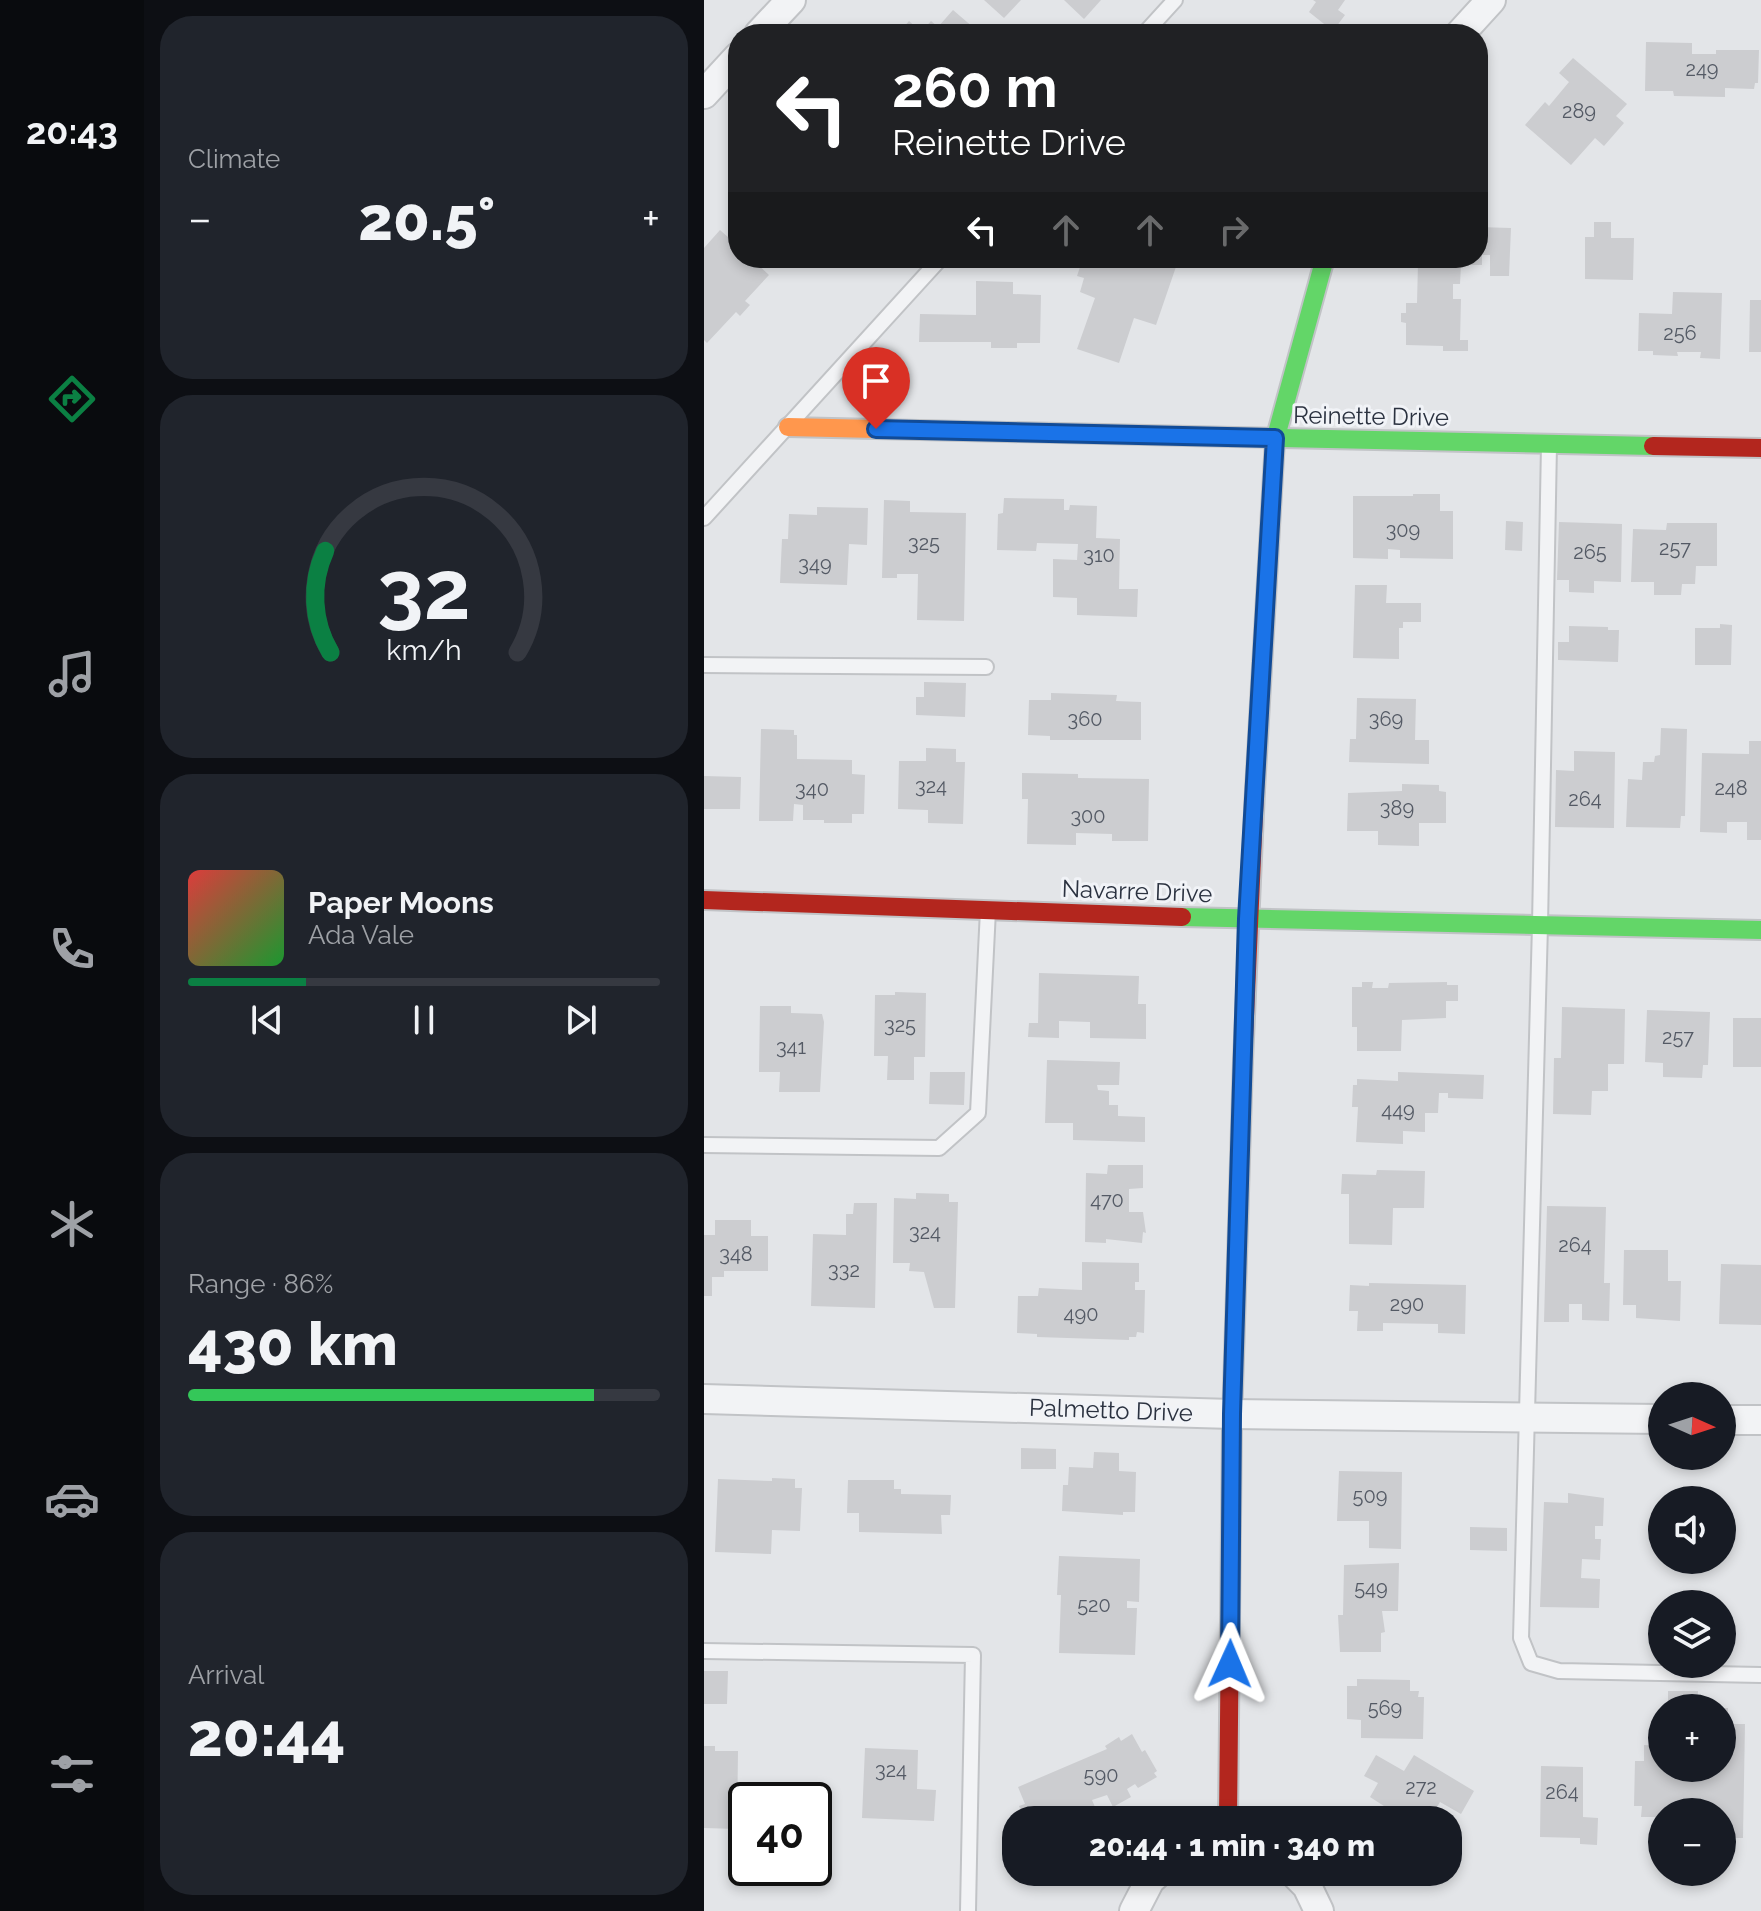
<!DOCTYPE html>
<meta charset="utf-8">
<style>
body{margin:0;font-family:Raleway,sans-serif;background:#20242c;color:#f1f3f6;height:100vh;display:flex;flex-direction:column;font-size:30px;white-space:nowrap}
*{box-sizing:border-box;margin:0}
p{font-size:26px;color:#9ea1a6}
.icon{flex:none;width:44px;height:44px;fill:none;stroke:currentColor;stroke-width:2;stroke-linecap:round;stroke-linejoin:round}
.map{position:relative;flex:1;overflow:hidden}
.side{display:flex;flex-direction:column;gap:16px;padding:16px;background:#0d0f14;width:560px}
.side>*{flex:none}
.guide{position:absolute;left:24px;top:24px;width:760px;height:244px;border-radius:32px;box-shadow:0 4px 12px #0003;background:#202124;color:#fff;overflow:hidden}
.needle{width:52px;rotate:93deg}
.fabs{position:absolute;left:944px;top:1382px;display:grid;gap:16px}
.fabs a{display:grid;place-items:center;width:88px;height:88px;border-radius:50%;background:#171b24;box-shadow:0 4px 12px #0003;font-size:40px}
.speed{position:absolute;left:24px;top:1782px;display:flex;gap:16px;font-size:40px;font-weight:700;text-align:center}
.speed>*{display:grid;place-content:center;width:104px;height:104px;border-radius:50%;background:#171b24;box-shadow:0 4px 12px #0003;line-height:1}
.speed .limit{border:4px solid #111;border-radius:12px;background:#fff;color:#111}
.pin{position:absolute;display:grid;place-items:center;width:68px;height:68px;color:#fff;margin:-82px -34px;border-radius:50% 50% 50% 0;rotate:-45deg;box-shadow:0 0 8px #0007}
.pin .icon{rotate:45deg}
.me{position:absolute;width:88px;margin:-44px;rotate:1deg;stroke-linejoin:round;filter:drop-shadow(0 0 6px #0008)}
.turn{display:flex;align-items:center;gap:28px;height:168px;padding:0 32px;font-size:36px}
.turn .icon{width:104px;height:104px;stroke-width:2.5}
.turn b{display:block;font-size:56px;line-height:68px}
.lanes{display:flex;align-items:center;height:76px;padding:0 32px;background:#0003;justify-content:center;gap:40px;direction:ltr}
.lanes .off{opacity:.35}
.big{font-size:60px;font-weight:800;line-height:1.1}
.side .card{flex:1;display:flex;flex-direction:column;justify-content:center;gap:12px;min-width:0;padding:0 28px;border-radius:32px;background:#20242c}
.side .dial{align-items:center;gap:0}
.dial svg{height:208px;overflow:visible;fill:none;stroke:#363941;stroke-width:7;stroke-linecap:round;text-anchor:middle}
.dial text{fill:#f1f3f6;stroke:none}
.song{display:flex;align-items:center;gap:24px}
.cover{width:96px;height:96px;border-radius:12px;background:linear-gradient(135deg,hsl(0 70% 55%),hsl(130 70% 35%))}
.played{height:8px;border-radius:4px;background:linear-gradient(90deg,#0b8043 25%,#363941 25%)}
.keys{display:flex;justify-content:space-around;direction:ltr}
.heat{display:flex;justify-content:space-between;align-items:center;font-size:44px;direction:ltr}
.charge{height:12px;border-radius:6px;background:linear-gradient(90deg,#34c759 86%,#363941 0)}
.trip{position:absolute;left:298px;top:1806px;width:460px;height:80px;border-radius:32px;background:#171b24;box-shadow:0 4px 12px #0003;font-weight:800;line-height:80px;text-align:center}
main{display:flex;flex:1;min-height:0}
.tab-bar{display:flex;flex-direction:column;width:144px;justify-content:space-around;align-items:center;background:#090b0e;color:#9ea1a6}
.tab-bar .icon{width:56px;height:56px}
.tab-bar .active{color:#0b8043}
.tab-bar b{font-size:36px;color:#f1f3f6}
.map>svg:first-child{display:block}
</style>
<main>
<nav class="tab-bar">
<b>20:43</b>
<svg class="icon active" aria-label="directions" viewBox="0 0 24 24"><path d="M12 3l9 9-9 9-9-9zM9 14v-3h6M13 9l2 2-2 2"/></svg>
<svg class="icon" aria-label="music" viewBox="0 0 24 24"><path d="M9 18V5l10-2v13"/><circle cx="6" cy="18" r="3"/><circle cx="16" cy="16" r="3"/></svg>
<svg class="icon" aria-label="phone" viewBox="0 0 24 24"><path d="M5 4h4l2 5-3 2q2 4 5 5l2-3 5 2v4C11 20 4 13 5 4z"/></svg>
<svg class="icon" aria-label="climate" viewBox="0 0 24 24"><path d="M12 3v18M4 7l16 10M4 17L20 7"/></svg>
<svg class="icon" aria-label="car" viewBox="0 0 24 24"><path d="M5 17H2v-5l4-1 3-4h7l3 4 3 1v5h-3M9 17h6M6 11h13"/><circle cx="7" cy="17" r="2"/><circle cx="17" cy="17" r="2"/></svg>
<svg class="icon" aria-label="filters" viewBox="0 0 24 24"><path d="M4 7h16M4 17h16"/><circle cx="9" cy="7" r="2"/><circle cx="15" cy="17" r="2"/></svg>
</nav>
<section class="side">
<div class="card"><p>Climate</p>
<div class="heat"><a>−</a><b class="big">20.5°</b><a>+</a></div>
</div>
<div class="card dial"><svg viewBox="0 0 100 80">
<path d="M14 69A42 42 0 1 1 86 69"/>
<path d="M14 69A42 42 0 0 1 12 30" stroke="#0b8043"/>
<text x="50" y="56" font-size="32" font-weight="700">32</text>
<text x="50" y="72" font-size="11">km/h</text>
</svg></div>
<div class="card">
<div class="song"><i class="cover"></i><div><b>Paper Moons</b><p>Ada Vale</p></div></div>
<div class="played"></div>
<div class="keys"><svg class="icon" aria-label="previous" viewBox="0 0 24 24"><path d="M18 5L8 12l10 7zM5 5v14"/></svg><svg class="icon" aria-label="pause" viewBox="0 0 24 24"><path d="M8 5v14M16 5v14"/></svg><svg class="icon" aria-label="next" viewBox="0 0 24 24"><path d="M6 5l10 7-10 7zM19 5v14"/></svg></div>
</div>
<div class="card"><p>Range · 86%</p><b class="big">430 km</b><div class="charge"></div></div>
<div class="card"><p>Arrival</p><b class="big">20:44</b></div>
</section>
<div class="map">
<svg width="1057" height="1911" viewBox="0 0 1057 1911">
<rect width="100%" height="100%" fill="#e3e5e8"/>
<g fill="#cccdd0">
<path d="M280 0H317L300 18Z"/>
<path d="M360 0H397L380 19Z"/>
<path d="M609 0H641L634 10 641 15 629 31 605 12 612 2Z"/>
<path d="M249 10 277 34H187L195 25 199 28 205 21 217 32 227 21 234 27Z"/>
<path d="M942 42 988 43V54H1012V50H1055L1054 83H1051L1050 89 1021 88V97L970 96 969 91H941Z"/>
<path d="M869 58 923 104 912 116 920 123 900 146 891 138 867 165 821 125 841 102 845 106 865 82 855 73Z"/>
<path d="M890 222H907V238H930L929 280 881 279V237H890Z"/>
<path d="M774 227 807 228 805 276H786V255H778V265H757L756 284H749V299H757L756 340H764V351H739V346L702 345V323L697 322V313H702V303H713L714 263H740V258H774Z"/>
<path d="M16 230 34 246V258H47L65 275 41 301 46 305 36 316 32 312 3 343 0 340V248Z"/>
<path d="M379 258H475L452 325 430 318 415 363 373 349 391 298 376 292 380 278 373 276Z"/>
<path d="M272 281 309 282V294L337 295 336 343H313V348H287V342H215L216 314 272 315Z"/>
<path d="M969 292 1018 293 1016 359 996 358 997 352H973L974 356 949 355V351H934L935 313 968 314Z"/>
<path d="M1046 300H1057V352H1045Z"/>
<path d="M709 494H736V511H749V559L696 558V550L684 549V559L649 558V496H709Z"/>
<path d="M300 498 360 499V510H365L366 505 393 506 392 538 416 539 415 589H434L433 617 373 615V598L349 597V559L373 560 374 544 333 543 332 551 293 550 294 514 299 513Z"/>
<path d="M180 500 206 501V512L262 513 260 621 213 620 214 574H193V578H178Z"/>
<path d="M113 507 164 508 163 545 145 544 143 585 76 583 78 539H84L85 514 113 515Z"/>
<path d="M802 521 819 522 818 551 801 550Z"/>
<path d="M855 522 918 524 917 582 890 581V593L865 592V580H853Z"/>
<path d="M963 523H1013V566H992L991 584H978L977 595H950V582H927L929 529 962 530Z"/>
<path d="M651 585H683L682 603H717V622H699V628H695V659L649 658Z"/>
<path d="M1016 624 1028 625 1027 665H991V628H1016Z"/>
<path d="M865 626 904 627V630H915L914 662 854 660V642H865Z"/>
<path d="M220 682 262 683 261 717 212 715V697H220Z"/>
<path d="M347 693 413 695 412 701 437 702V740H346V736L324 735 325 700H347Z"/>
<path d="M653 698 712 699 711 740H725V764L645 762 646 739H652Z"/>
<path d="M957 728 983 729 981 816H977L976 828 922 827 924 779 938 780 939 762H950L951 756 956 755Z"/>
<path d="M57 729 90 730V735H93V759L148 760V774L161 775 160 814H148V823H120V820H99V805L90 804 89 821H55Z"/>
<path d="M1045 741H1057V840H1043V822H1023V833L996 832 998 753 1045 754Z"/>
<path d="M222 748 252 749V762H261L259 824 224 823V810L194 809 195 761H222Z"/>
<path d="M870 751 911 752 910 828 851 827 852 770 870 771Z"/>
<path d="M318 773 374 774V778L445 779 444 841H408V834L372 833V845L323 844 324 799H318Z"/>
<path d="M0 776 37 777 36 809H0Z"/>
<path d="M698 784 735 785V791L742 792V823H715V846L674 845V831H643L644 793 698 791Z"/>
<path d="M335 973 435 976 434 1004H442V1039L386 1038V1022L355 1021V1038L324 1037 325 1023H334Z"/>
<path d="M658 982H669L668 988H684L685 983 743 982V985H754V1001H742V1018L698 1020 697 1051H653V1027H648V987H658Z"/>
<path d="M191 992 222 993 221 1057H210V1080H183L184 1056H170L171 995H191Z"/>
<path d="M56 1006H87V1013L118 1014 120 1022 116 1092H75L76 1072H55Z"/>
<path d="M858 1007 921 1009 920 1064H904V1091H888L887 1115 849 1114 850 1058H857Z"/>
<path d="M943 1010 1006 1012 1004 1065H999L998 1078 959 1077V1063L941 1062Z"/>
<rect x="1029" y="1018" width="28" height="49"/>
<path d="M343 1060 416 1062 415 1085H393L394 1090 405 1091V1105H414V1116L441 1117V1142L369 1140V1123H341Z"/>
<path d="M226 1072H261L260 1105 225 1104Z"/>
<path d="M694 1072 780 1075 779 1099 744 1098V1093H735L734 1113H721V1132L699 1131V1144L652 1142 654 1107H648L649 1085H653V1079L694 1081Z"/>
<path d="M404 1165H439V1188L425 1189V1212H439L442 1233 439 1232 438 1243 402 1239V1243L381 1242 382 1173 403 1174Z"/>
<path d="M673 1170 721 1171 720 1208H689L688 1245 645 1244V1194H637L638 1174 672 1175Z"/>
<path d="M212 1193 245 1194V1202H254L251 1308H230L220 1272 205 1271 206 1263H189L190 1198 212 1199Z"/>
<path d="M150 1203H173L171 1308 107 1306 109 1234 142 1235V1214H149Z"/>
<path d="M843 1206 902 1207 900 1283H906L905 1321 878 1320V1304H865V1322H840Z"/>
<path d="M11 1220H47V1236H64V1271H20V1277H8V1296H0V1235H11Z"/>
<path d="M920 1250H964V1281H977L976 1321 932 1318V1305H919Z"/>
<path d="M378 1262 435 1263V1282H431V1290H441L440 1333 433 1332 432 1337H425V1340L333 1337V1334L313 1333 314 1296H334L335 1288 378 1290Z"/>
<path d="M1017 1264 1057 1265V1325L1015 1324Z"/>
<path d="M665 1283 762 1285 761 1334 734 1333V1324L679 1323V1331H653L654 1311H645L646 1285 665 1286Z"/>
<path d="M317 1448 352 1449V1469H317Z"/>
<path d="M390 1452 415 1453V1471L432 1472 431 1512H419V1515L358 1511 359 1485H364L365 1467 389 1468Z"/>
<path d="M635 1471 698 1472 697 1549 665 1548V1521H633Z"/>
<path d="M68 1478 91 1479V1488H98L96 1531 68 1530 67 1554 11 1552 14 1479 68 1481Z"/>
<path d="M144 1480H190V1489H197V1494L247 1495 246 1515H237L238 1534 155 1532V1513H143Z"/>
<path d="M864 1493 900 1498 899 1526H891V1539H897L896 1560 878 1559 877 1578 896 1579 895 1608 836 1607 840 1502 864 1503Z"/>
<path d="M766 1527 803 1528V1551L766 1550Z"/>
<path d="M355 1556 436 1559 435 1602 423 1601V1608H433L431 1655 355 1653 357 1595H353Z"/>
<path d="M695 1563 694 1611H678L681 1632 677 1633V1652H636L634 1615H639L640 1565Z"/>
<path d="M0 1671H24L23 1704H0Z"/>
<path d="M653 1679 706 1680V1691H715L714 1697H720L719 1739 657 1738V1720L643 1719V1686H653Z"/>
<path d="M964 1691H994L993 1708H964Z"/>
<path d="M1018 1708H1024V1724H1041L1039 1838H1018V1812H1002V1806H987L986 1812H958V1817H937L938 1806H930L931 1761H940V1745L958 1746V1768H1018Z"/>
<path d="M428 1734 438 1752 441 1750 453 1771 450 1773 453 1777 434 1788 431 1784 423 1789 427 1797 409 1807 403 1795 388 1800 393 1812 378 1820H321L315 1806 321 1804 314 1787 403 1749 401 1746 415 1737 417 1741Z"/>
<path d="M0 1746H11V1751H34L33 1829 0 1828Z"/>
<path d="M161 1748 214 1750 213 1789 232 1790 230 1821 158 1818Z"/>
<path d="M672 1755 700 1771 710 1755 770 1791 757 1814 736 1802 725 1820H672L680 1806 666 1797 674 1783 660 1776Z"/>
<path d="M837 1766 879 1767V1817L894 1818 893 1845 876 1844V1838L836 1837Z"/>
</g>
<g fill="none" stroke-linecap="round" stroke-linejoin="round">
<defs>
<g id="lane">
<path d="M440 34 471 0"/>
<path d="M845 445 836 925 817 1638 827 1663 855 1671 1057 1675"/>
<path d="M0 518 237 258"/>
<path d="M0 665 282 667"/>
<path d="M0 1145 235 1148 274 1113 284 910"/>
<path d="M0 1651 269 1655 264 1911"/>
</g>
<g id="street">
<path d="M55 34 87 0"/>
<path d="M756 34 787 0"/>
<path d="M0 94 34 57"/>
<path d="M0 1399 528 1414 958 1419"/>
<path d="M1018 1420H1057"/>
<path d="M589 1872 603 1886 615 1911"/>
<path d="M430 1911 446 1880 455 1872"/>
</g>
<g id="fast">
<path d="M530 437 949 446"/>
<path d="M571 440 621 258"/>
<path d="M478 917 1057 930"/>
<path d="M528 1423 539 1061"/>
</g>
<g id="slow">
<path d="M84 427 530 437"/>
<path d="M551 790 571 440"/>
</g>
<g id="jam">
<path d="M949 446 1057 448"/>
<path d="M0 900 478 917"/>
<path d="M539 1061 551 790"/>
<path d="M524 1820 528 1423"/>
</g>
</defs>
<use href="#lane" stroke="#c1c3c6" stroke-width="18"/>
<use href="#street" stroke="#c1c3c6" stroke-width="32"/>
<use href="#fast" stroke="#c1c3c6" stroke-width="22"/>
<use href="#slow" stroke="#c1c3c6" stroke-width="22"/>
<use href="#jam" stroke="#c1c3c6" stroke-width="22"/>
<use href="#lane" stroke="#f2f3f5" stroke-width="14"/>
<use href="#street" stroke="#f2f3f5" stroke-width="28"/>
<use href="#fast" stroke="#63d668" stroke-width="18"/>
<use href="#slow" stroke="#ff974d" stroke-width="18"/>
<use href="#jam" stroke="#b3261e" stroke-width="18"/>
</g>
<g fill="none" stroke-linecap="round" stroke-linejoin="round">
<defs>
<path id="route" d="M172 429 571 438 543 919 528 1414 526 1664"/>
</defs>
<use href="#route" stroke="#114b97" stroke-width="20"/>
<use href="#route" stroke="#1a73e8" stroke-width="14"/>
</g>
<g text-anchor="middle" dominant-baseline="central" stroke-width="6" stroke-linejoin="round" paint-order="stroke">
<g font-size="20" fill="#545a65">
<text x="998" y="69">249</text>
<text x="875" y="111">289</text>
<text x="976" y="333">256</text>
<text x="699" y="530">309</text>
<text x="220" y="543">325</text>
<text x="971" y="548">257</text>
<text x="886" y="552">265</text>
<text x="395" y="555">310</text>
<text x="111" y="564">349</text>
<text x="381" y="719">360</text>
<text x="682" y="719">369</text>
<text x="227" y="786">324</text>
<text x="1027" y="788">248</text>
<text x="108" y="789">340</text>
<text x="881" y="799">264</text>
<text x="693" y="808">389</text>
<text x="384" y="816">300</text>
<text x="196" y="1025">325</text>
<text x="974" y="1037">257</text>
<text x="87" y="1047">341</text>
<text x="694" y="1110">449</text>
<text x="403" y="1200">470</text>
<text x="221" y="1232">324</text>
<text x="871" y="1245">264</text>
<text x="32" y="1254">348</text>
<text x="140" y="1270">332</text>
<text x="703" y="1304">290</text>
<text x="377" y="1314">490</text>
<text x="666" y="1496">509</text>
<text x="667" y="1588">549</text>
<text x="390" y="1605">520</text>
<text x="681" y="1708">569</text>
<text x="187" y="1770">324</text>
<text x="397" y="1775">590</text>
<text x="717" y="1787">272</text>
<text x="858" y="1792">264</text>
</g>
<g font-size="24" fill="#2b3240" stroke="#f1f3f7">
<text transform="translate(667 416) rotate(1)">Reinette Drive</text>
<text transform="translate(433 891) rotate(2)">Navarre Drive</text>
<text transform="translate(407 1410) rotate(2)">Palmetto Drive</text>
</g>
</g>
</svg>
<div class="fabs">
<a><svg class="needle" viewBox="-14 -14 28 28"><path d="M0-13l5 13h-10z" fill="#e53935"/><path d="M0 13l5-13h-10z" fill="#9ea1a6"/></svg></a>
<a><svg class="icon" aria-label="sound" viewBox="0 0 24 24"><path d="M4 9h4l5-4v14l-5-4H4zM17 9q2 3 0 6"/></svg></a>
<a><svg class="icon" aria-label="layers" viewBox="0 0 24 24"><path d="M12 4l9 5-9 5-9-5zM3 14l9 5 9-5"/></svg></a>
<a>+</a>
<a>−</a>
</div>
<div class="speed"><div class="limit">40</div></div>
<div class="pin" style="left:172px;top:429px;background:#d93025"><svg class="icon" aria-label="arrive" viewBox="0 0 24 24"><path d="M6 21V4h12l-3 4 3 4H6"/></svg></div>
<svg class="me" style="left:526px;top:1664px" viewBox="-20 -20 40 40"><path d="M0-17L14 15 0 8-14 15z" fill="#1a73e8" stroke="#fff" stroke-width="4"/></svg>
<div class="trip">20:44 · 1 min · 340 m</div>
<div class="guide">
<div class="turn"><svg class="icon" aria-label="left" viewBox="0 0 24 24"><path d="M17 20v-9H6M10 6l-5 5 5 5"/></svg><div><b>260 m</b>Reinette Drive</div></div>
<div class="lanes"><svg class="icon" aria-label="left" viewBox="0 0 24 24"><path d="M17 20v-9H6M10 6l-5 5 5 5"/></svg><svg class="icon off" aria-label="ahead" viewBox="0 0 24 24"><path d="M12 20V5M6 11l6-6 6 6"/></svg><svg class="icon off" aria-label="ahead" viewBox="0 0 24 24"><path d="M12 20V5M6 11l6-6 6 6"/></svg><svg class="icon off" aria-label="right" viewBox="0 0 24 24"><path d="M7 20v-9h11M14 6l5 5-5 5"/></svg></div>
</div>
</div>
</main>
